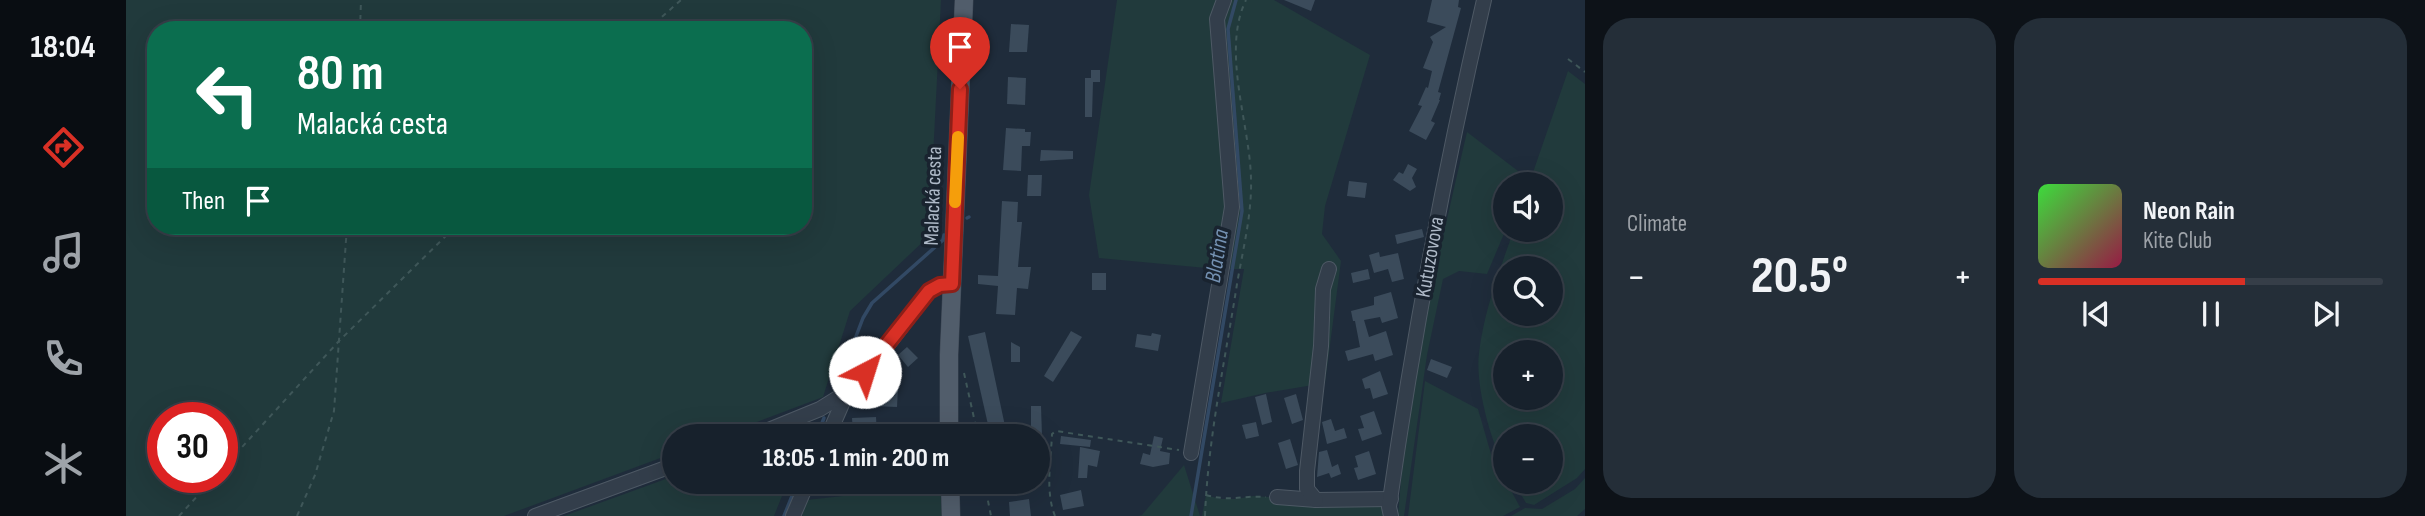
<!DOCTYPE html>
<meta charset="utf-8">
<style>
body{margin:0;font-family:"Sofia Sans Condensed",sans-serif;background:#242e38;color:#f1f3f6;height:100vh;display:flex;flex-direction:column;font-size:26px;white-space:nowrap}
*{box-sizing:border-box;margin:0}
p{font-size:23px;color:#9ea3a9}
.icon{flex:none;width:38px;height:38px;fill:none;stroke:currentColor;stroke-width:2;stroke-linecap:round;stroke-linejoin:round}
.map{position:relative;flex:1;overflow:hidden}
.details{display:flex;flex-direction:column;gap:18px;padding:18px;background:#0d1218;width:840px}
.details>*{flex:none}
.top-card{position:absolute;left:21px;top:21px;width:665px;height:214px;border-radius:28px;box-shadow:0 7px 28px #0002,0 0 0 2px #363e48;background:#0b6e4f;color:#fff;overflow:hidden}
.fabs{position:absolute;left:1367px;top:172px;display:grid;gap:14px}
.fabs a{display:grid;place-items:center;width:70px;height:70px;border-radius:50%;background:#17212c;box-shadow:0 7px 28px #0002,0 0 0 2px #363e48;font-size:35px}
.speed{position:absolute;left:21px;top:402px;display:flex;gap:14px;font-size:35px;font-weight:700;text-align:center}
.speed>*{display:grid;place-content:center;width:91px;height:91px;border-radius:50%;background:#17212c;box-shadow:0 7px 28px #0002,0 0 0 2px #363e48;line-height:1}
.speed .limit{border:10px solid #d22;background:#fff;color:#111}
.pin{position:absolute;display:grid;place-items:center;width:60px;height:60px;color:#fff;margin:-72px -30px;border-radius:50% 50% 50% 0;rotate:-45deg;box-shadow:0 0 7px #0007}
.pin .icon{rotate:45deg}
.me{position:absolute;width:77px;margin:-38px;rotate:40deg;stroke-linejoin:round;filter:drop-shadow(0 0 5px #0008)}
.turn{display:flex;align-items:center;gap:24px;height:147px;padding:0 35px;font-size:32px}
.turn .icon{width:91px;height:91px;stroke-width:2.5}
.turn b{display:block;font-size:49px;line-height:60px}
.then{display:flex;align-items:center;height:66px;padding:0 35px;background:#0003;gap:14px;font-size:26px}
.big{font-size:52px;font-weight:700;line-height:1.1}
.details .card{flex:1;display:flex;flex-direction:column;justify-content:center;gap:10px;min-width:0;padding:0 24px;border-radius:28px;background:#242e38}
.song{display:flex;align-items:center;gap:21px}
.cover{width:84px;height:84px;border-radius:10px;background:linear-gradient(135deg,hsl(120 70% 55%),hsl(340 70% 35%))}
.played{height:7px;border-radius:4px;background:linear-gradient(90deg,#d93025 60%,#363e48 60%)}
.keys{display:flex;justify-content:space-around;direction:ltr}
.heat{display:flex;justify-content:space-between;align-items:center;font-size:38px;direction:ltr}
.details .tiles{flex:1;display:grid;gap:18px;grid-template-columns:repeat(2,1fr)}
.trip{position:absolute;left:536px;top:424px;width:388px;height:70px;border-radius:35px;background:#17212c;box-shadow:0 7px 28px #0002,0 0 0 2px #363e48;font-weight:700;line-height:70px;text-align:center}
main{display:flex;flex:1;min-height:0}
.tab-bar{display:flex;flex-direction:column;width:126px;justify-content:space-around;align-items:center;background:#090d12;color:#9ea3a9}
.tab-bar .icon{width:49px;height:49px}
.tab-bar .active{color:#d93025}
.tab-bar b{font-size:32px;color:#f1f3f6}
.map>svg:first-child{display:block}
</style>
<main>
<nav class="tab-bar">
<b>18:04</b>
<svg class="icon active" aria-label="directions" viewBox="0 0 24 24"><path d="M12 3l9 9-9 9-9-9zM9 14v-3h6M13 9l2 2-2 2"/></svg>
<svg class="icon" aria-label="music" viewBox="0 0 24 24"><path d="M9 18V5l10-2v13"/><circle cx="6" cy="18" r="3"/><circle cx="16" cy="16" r="3"/></svg>
<svg class="icon" aria-label="phone" viewBox="0 0 24 24"><path d="M5 4h4l2 5-3 2q2 4 5 5l2-3 5 2v4C11 20 4 13 5 4z"/></svg>
<svg class="icon" aria-label="climate" viewBox="0 0 24 24"><path d="M12 3v18M4 7l16 10M4 17L20 7"/></svg>
</nav>
<div class="map">
<svg width="1459" height="516" viewBox="0 0 1459 516">
<rect width="100%" height="100%" fill="#1f2c3b"/>
<g fill="#213a3c" fill-rule="evenodd">
<path d="M0 0H815L803 236 724 311 697 397 594 436H548V453L378 516H0ZM30 30H677V226H30ZM96 418V478H37V418Z"/>
<path d="M991 0H1148L1244 55 1199 206 1196 234 1215 261 1199 383 1139 393 1095 403 1118 269H1091L973 258 963 195Z"/>
<path d="M1442 71 1459 84V469L1451 478 1408 505 1400 503 1387 481H1424V436H1379V467C1364 441 1349 383 1353 353 1358 310 1374 270 1388 229H1424V184H1403ZM1379 268H1424V313H1379ZM1379 352H1424V397H1379Z"/>
<path d="M1341 132 1392 171 1391 184H1379L1380 229 1361 274 1333 271 1317 279 1301 355 1278 516H1272C1281 387 1312 258 1341 132Z"/>
<path d="M1299 381 1352 409 1365 454 1394 507 1377 516H1282Z"/>
<path d="M1058 465 1074 516H1012L1016 515Z"/>
<path d="M548 476V481H662L648 516H438Z"/>
<path d="M1459 478V509L1451 516H1385L1399 508 1416 509 1449 489Z"/>
<path d="M815 485 817 516H676L681 500Z"/>
<path d="M1080 495 1094 499H1110L1127 496 1190 500 1260 499 1259 516H1076Z"/>
</g>
<g fill="none" stroke-linecap="round" stroke-linejoin="round">
<g stroke="#324964" stroke-width="3.5">
<path d="M841 218 843 217"/>
<path d="M713 381 737 318 746 303 817 240 818 235"/>
<path d="M691 436 698 418"/>
<path d="M658 516 672 481"/>
<path d="M1065 516 1116 211 1102 29 1110 0"/>
</g>
</g>
<g fill="#3b4b5b">
<path d="M1158 0H1189L1185 11Z"/>
<path d="M1306 0H1333L1332 7 1335 8 1312 92 1315 93 1313 100H1314L1305 121 1309 123 1300 140 1283 131 1296 106 1292 105 1300 87 1302 88 1306 71 1297 68 1307 42 1304 37 1320 27 1301 22Z"/>
<path d="M885 24 903 25 901 52H883Z"/>
<path d="M965 70H974V82H967L966 117H959V78H965Z"/>
<path d="M882 77 900 78 899 105 881 104Z"/>
<path d="M880 128 899 129V132H905L904 146H896L895 171 877 170Z"/>
<path d="M915 150 947 151V159L914 161Z"/>
<path d="M1282 164 1291 169 1286 178 1290 187 1284 191 1267 180 1273 172 1277 174Z"/>
<path d="M902 175H916L915 196H901Z"/>
<path d="M1223 181 1241 183 1239 198 1221 196Z"/>
<path d="M876 201 892 202 891 222H896L892 267H905L902 289 891 288 889 315 870 314 872 286 852 284V275L872 276Z"/>
<path d="M1296 229 1298 237 1271 244 1269 235Z"/>
<path d="M1253 252 1254 257 1272 253 1278 279 1266 282 1262 269 1248 273 1243 255Z"/>
<path d="M1242 269 1244 279 1227 283 1225 273Z"/>
<rect x="966" y="273" width="14" height="17"/>
<path d="M1265 292 1272 318 1256 323 1254 317 1238 320 1243 337 1260 331 1267 355 1249 361 1247 354 1222 361 1219 351 1234 347 1229 321H1227L1225 311 1248 305V297Z"/>
<path d="M945 331 956 337 927 382 918 376Z"/>
<path d="M859 332 879 426 863 429 842 336Z"/>
<path d="M1026 333 1035 335 1032 351 1009 347 1011 334 1025 336Z"/>
<path d="M885 342 894 347V362H885Z"/>
<path d="M781 347 792 358 782 367 772 355Z"/>
<path d="M1305 359 1326 367 1321 378 1301 370Z"/>
<path d="M1254 371 1262 394 1247 399 1244 388 1239 389 1236 379Z"/>
<path d="M746 387 772 388 771 407 745 406Z"/>
<path d="M1140 394 1146 422 1136 425 1129 397Z"/>
<path d="M1170 394 1177 420 1166 424 1158 398Z"/>
<path d="M905 406H915L916 436H905Z"/>
<path d="M1248 411 1256 434 1236 441 1232 429 1238 428 1234 416Z"/>
<path d="M750 417 751 436H727L726 418Z"/>
<path d="M1205 419 1209 431 1218 428 1221 438 1201 444 1196 422Z"/>
<path d="M1130 422 1133 436 1120 439 1116 425Z"/>
<path d="M935 436 965 440 964 447 934 444Z"/>
<path d="M1028 436 1037 438 1034 451 1044 453 1043 464 1027 467 1014 464 1017 453 1024 455Z"/>
<path d="M1164 439 1172 465 1160 469 1152 443Z"/>
<path d="M954 447 974 451 971 467 962 465 961 478H952Z"/>
<path d="M1201 450 1206 467 1212 464 1215 474 1205 478 1203 473 1191 477 1193 452Z"/>
<path d="M1243 451 1250 474 1232 480 1228 468 1232 467 1229 456Z"/>
<path d="M955 490 958 506 937 510 934 495Z"/>
<path d="M903 499 905 516H884L883 502Z"/>
</g>
<g fill="none" stroke-linecap="round" stroke-linejoin="round">
<defs>
<g id="minor">
<path d="M628 436 694 409 718 394 763 343 803 291 814 285 826 284"/>
<path d="M702 436 716 404 718 394"/>
<path d="M1065 453 1106 207 1091 19 1098 0"/>
<path d="M1151 497 1190 500 1265 499"/>
<path d="M1190 500 1181 489V471L1195 346 1197 289 1203 269"/>
<path d="M409 516 548 465"/>
<path d="M667 516 682 481"/>
<path d="M1265 516 1263 507C1287 337 1319 168 1358 0"/>
</g>
<g id="major">
<path d="M823 436V355L838 0"/>
<path d="M824 481 825 516"/>
</g>
</defs>
<use href="#minor" stroke="#4e5965" stroke-width="16"/>
<use href="#major" stroke="#3d4754" stroke-width="19"/>
<g stroke="#3f5759" stroke-width="2" stroke-dasharray="5 5" stroke-linecap="butt">
<path d="M234 30 235 0"/>
<path d="M521 30 555 0"/>
<path d="M1442 59 1459 72"/>
<path d="M838 373 852 436"/>
<path d="M96 469 213 341 330 226"/>
<path d="M858 481 865 516"/>
<path d="M1080 495C1104 502 1117 495 1140 497"/>
<path d="M53 516 88 478"/>
<path d="M171 516 189 475 208 411 221 226"/>
<path d="M929 516C919 491 925 461 926 434L930 431 1053 450"/>
<path d="M1079 516C1082 438 1099 361 1111 284 1117 249 1126 214 1125 179 1124 124 1095 51 1120 0"/>
</g>
<use href="#minor" stroke="#333e4b" stroke-width="14"/>
<use href="#major" stroke="#515d6b" stroke-width="18"/>
</g>
<g fill="none" stroke-linecap="round" stroke-linejoin="round">
<defs>
<path id="route" d="M739 372 803 291 814 285 826 284 834 89"/>
</defs>
<use href="#route" stroke="#8d1f18" stroke-width="18"/>
<use href="#route" stroke="#d93025" stroke-width="12"/>
<path stroke="#f59e0b" stroke-width="12" d="M829 202 832 137"/>
</g>
<g text-anchor="middle" dominant-baseline="central" stroke-width="7" stroke-linejoin="round" paint-order="stroke">
<g font-size="21" fill="#aeb9c7" stroke="#19232f">
<text transform="translate(807 196) rotate(-88)">Malacká cesta</text>
<text transform="translate(1304 257) rotate(-80)">Kutuzovova</text>
</g>
<g font-size="23" font-style="italic" fill="#7491b2" stroke="#19232f">
<text transform="translate(1091 256) rotate(-81)">Blatina</text>
</g>
</g>
</svg>
<div class="fabs">
<a><svg class="icon" aria-label="sound" viewBox="0 0 24 24"><path d="M4 9h4l5-4v14l-5-4H4zM17 9q2 3 0 6"/></svg></a>
<a><svg class="icon" aria-label="search" viewBox="0 0 24 24"><circle cx="10" cy="10" r="6"/><path d="M15 15l6 6"/></svg></a>
<a>+</a>
<a>−</a>
</div>
<div class="speed"><div class="limit">30</div></div>
<div class="pin" style="left:834px;top:89px;background:#d93025"><svg class="icon" aria-label="arrive" viewBox="0 0 24 24"><path d="M6 21V4h12l-3 4 3 4H6"/></svg></div>
<svg class="me" style="left:739px;top:372px" viewBox="-20 -20 40 40"><circle r="19" fill="#fff"/><path d="M0-13L10 11 0 6-10 11z" fill="#d93025"/></svg>
<div class="trip">18:05 · 1 min · 200 m</div>
<div class="top-card">
<div class="turn"><svg class="icon" aria-label="left" viewBox="0 0 24 24"><path d="M17 20v-9H6M10 6l-5 5 5 5"/></svg><div><b>80 m</b>Malacká cesta</div></div>
<div class="then">Then<svg class="icon" aria-label="arrive" viewBox="0 0 24 24"><path d="M6 21V4h12l-3 4 3 4H6"/></svg></div>
</div>
</div>
<section class="details">
<div class="tiles">
<div class="card"><p>Climate</p>
<div class="heat"><a>−</a><b class="big">20.5°</b><a>+</a></div>
</div>
<div class="card">
<div class="song"><i class="cover"></i><div><b>Neon Rain</b><p>Kite Club</p></div></div>
<div class="played"></div>
<div class="keys"><svg class="icon" aria-label="previous" viewBox="0 0 24 24"><path d="M18 5L8 12l10 7zM5 5v14"/></svg><svg class="icon" aria-label="pause" viewBox="0 0 24 24"><path d="M8 5v14M16 5v14"/></svg><svg class="icon" aria-label="next" viewBox="0 0 24 24"><path d="M6 5l10 7-10 7zM19 5v14"/></svg></div>
</div>
</div>
</section>
</main>
